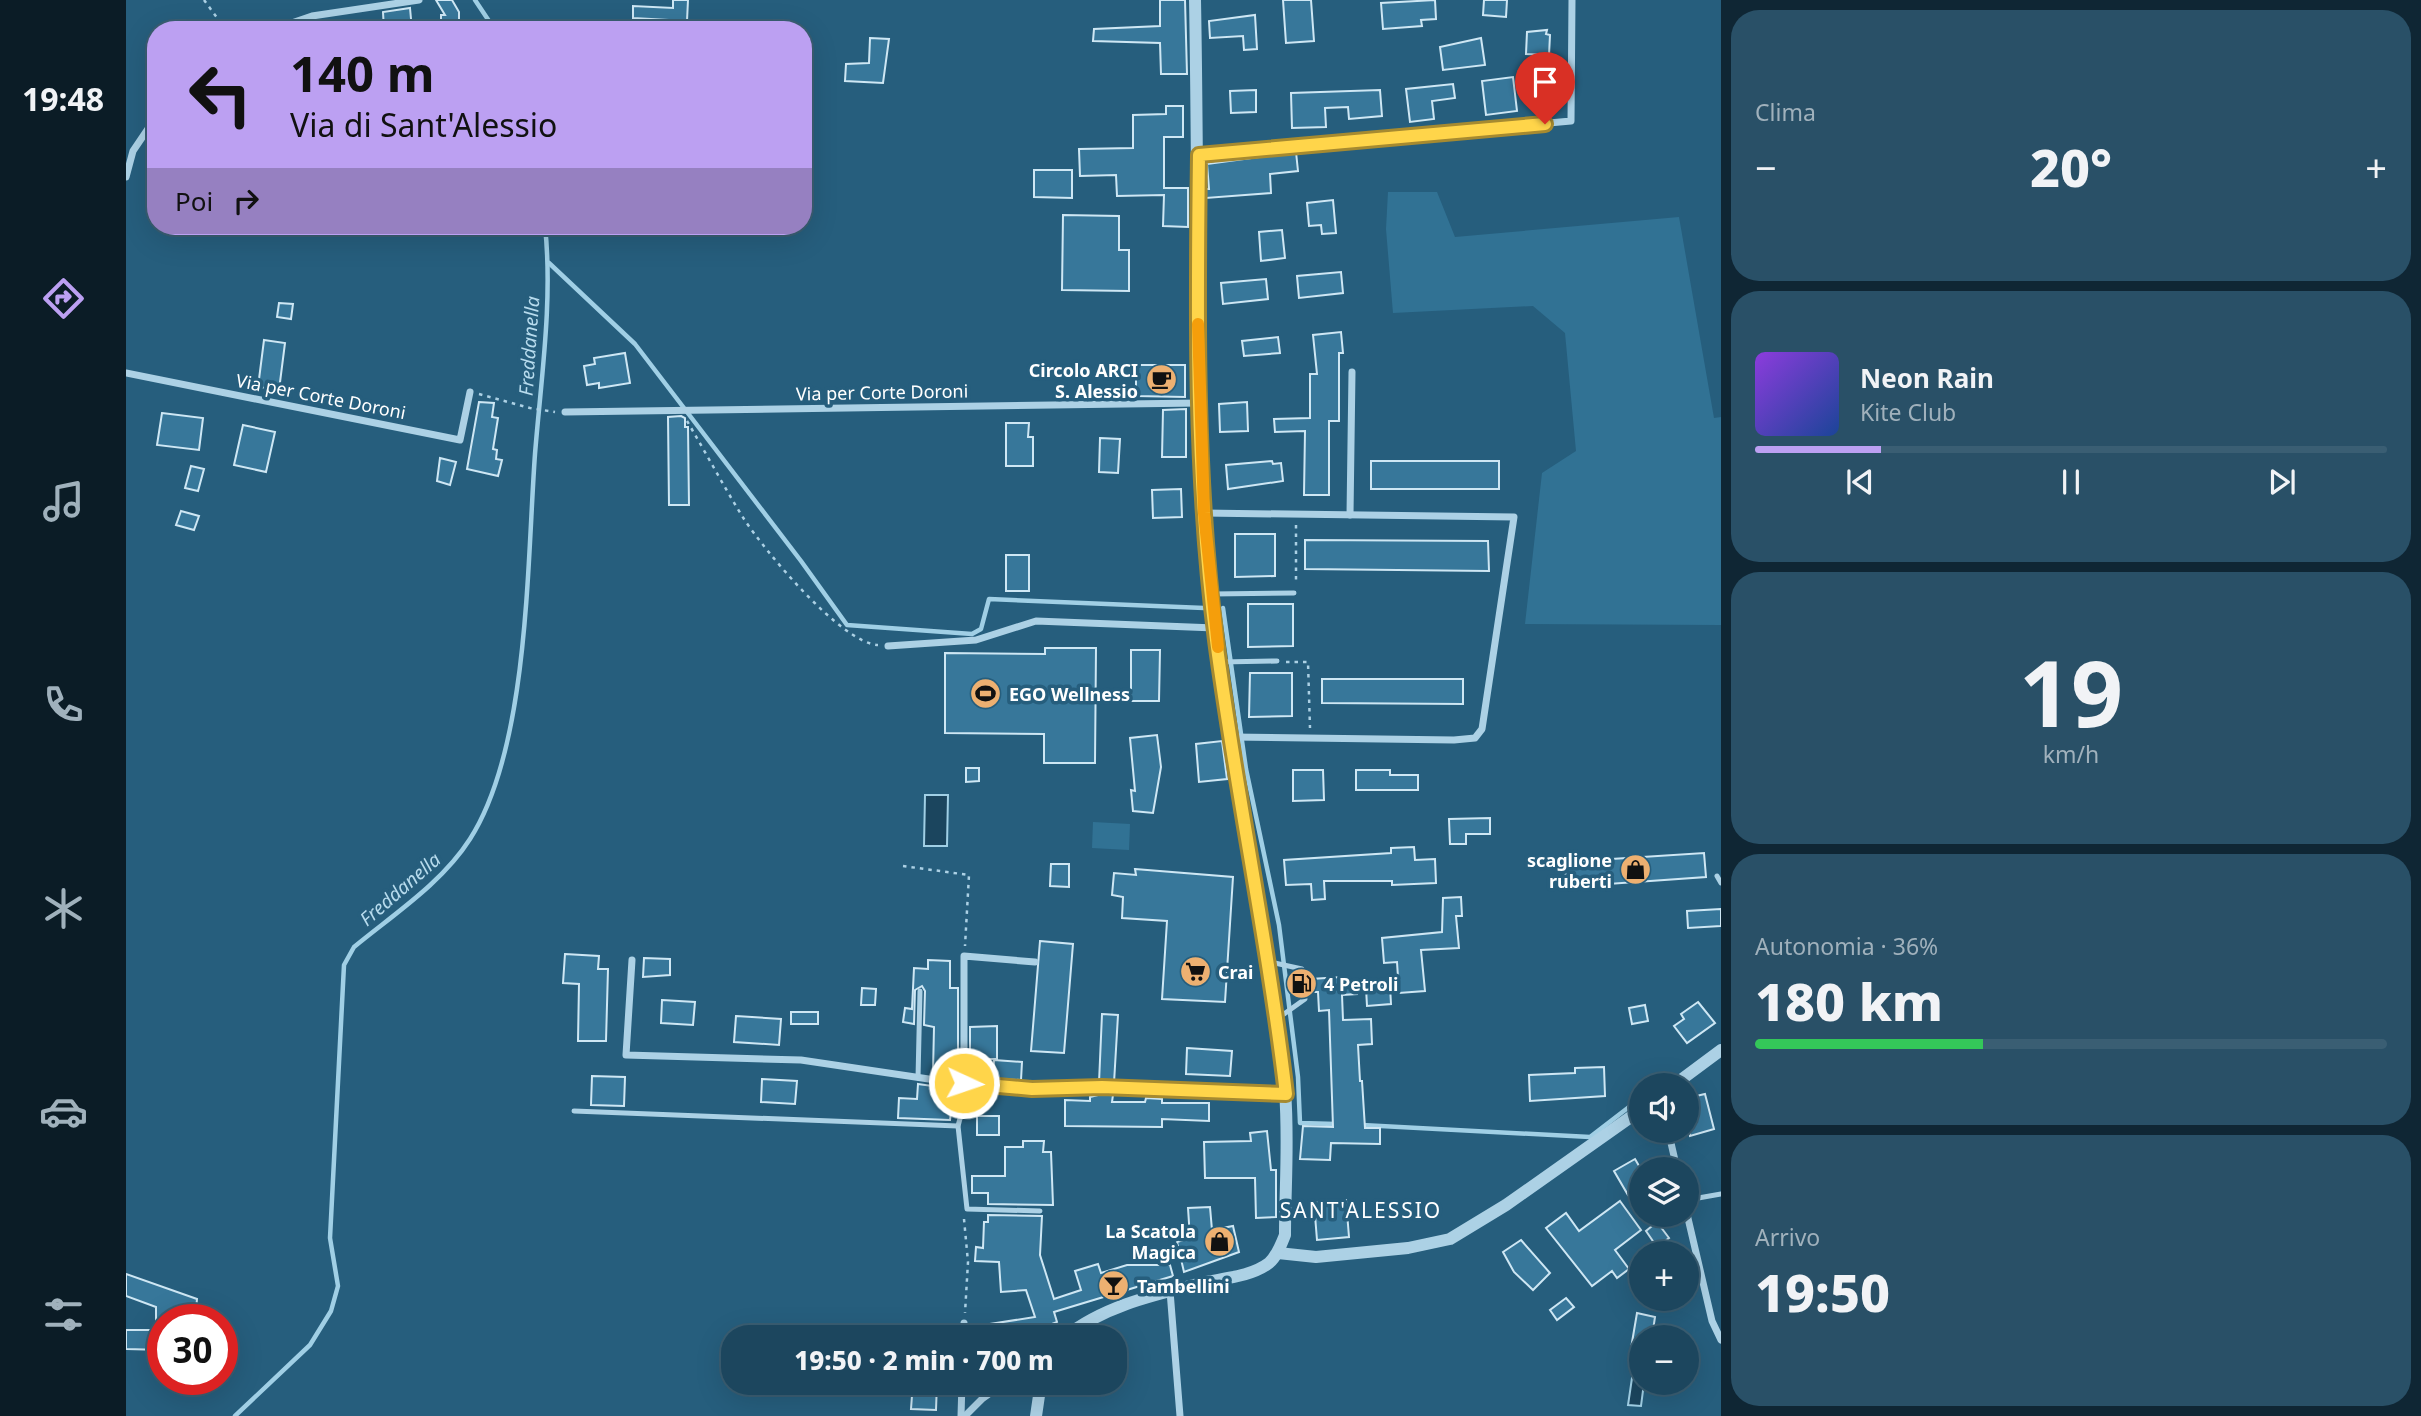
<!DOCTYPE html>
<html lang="it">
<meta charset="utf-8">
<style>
body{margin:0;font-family:"Noto Sans",sans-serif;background:#295067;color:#f1f3f6;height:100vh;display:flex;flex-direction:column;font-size:26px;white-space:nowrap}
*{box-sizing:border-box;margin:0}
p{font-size:23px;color:#a0b1bc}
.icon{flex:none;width:38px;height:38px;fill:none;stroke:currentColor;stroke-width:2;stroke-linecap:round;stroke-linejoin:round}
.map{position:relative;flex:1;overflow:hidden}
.panel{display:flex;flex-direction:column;gap:10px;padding:10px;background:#0f2634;width:700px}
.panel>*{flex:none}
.top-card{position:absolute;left:21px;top:21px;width:665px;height:214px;border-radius:28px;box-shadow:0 7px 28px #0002,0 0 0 2px #3a5e73;background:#bca0f2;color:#111;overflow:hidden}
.controls{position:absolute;left:1503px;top:1073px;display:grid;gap:14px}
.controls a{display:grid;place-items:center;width:70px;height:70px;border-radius:50%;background:#1c465e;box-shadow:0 7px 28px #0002,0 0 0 2px #3a5e73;font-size:35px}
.speed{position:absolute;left:21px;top:1304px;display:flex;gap:14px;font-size:35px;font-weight:700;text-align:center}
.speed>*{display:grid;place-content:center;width:91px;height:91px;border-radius:50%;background:#1c465e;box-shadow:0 7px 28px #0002,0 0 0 2px #3a5e73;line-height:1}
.speed .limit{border:10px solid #d22;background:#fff;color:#111}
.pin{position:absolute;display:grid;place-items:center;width:60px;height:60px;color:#fff;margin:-72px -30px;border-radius:50% 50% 50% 0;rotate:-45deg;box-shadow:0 0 7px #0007}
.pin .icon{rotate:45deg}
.me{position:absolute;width:77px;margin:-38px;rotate:93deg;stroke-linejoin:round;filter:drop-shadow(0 0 5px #0008)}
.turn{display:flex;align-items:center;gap:24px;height:147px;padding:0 28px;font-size:32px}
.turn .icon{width:91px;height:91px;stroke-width:2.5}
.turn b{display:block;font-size:49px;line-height:60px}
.then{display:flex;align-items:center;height:66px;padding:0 28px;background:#0003;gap:14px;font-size:26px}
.big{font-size:52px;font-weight:800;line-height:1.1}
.panel .tile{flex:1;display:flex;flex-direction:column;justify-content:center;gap:10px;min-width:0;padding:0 24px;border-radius:28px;background:#295067}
.panel .dial{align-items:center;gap:0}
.dial b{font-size:91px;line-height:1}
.song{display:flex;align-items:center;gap:21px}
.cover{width:84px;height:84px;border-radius:10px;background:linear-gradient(135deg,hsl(270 70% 55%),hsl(220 70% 35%))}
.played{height:7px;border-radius:4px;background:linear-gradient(90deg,#bca0f2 20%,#3a5e73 20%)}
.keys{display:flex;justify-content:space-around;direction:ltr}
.heat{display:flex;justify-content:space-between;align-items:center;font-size:38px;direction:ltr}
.charge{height:10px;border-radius:5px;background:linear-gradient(90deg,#34c759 36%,#3a5e73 0)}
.trip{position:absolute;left:595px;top:1325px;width:406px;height:70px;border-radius:28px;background:#1c465e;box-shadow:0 7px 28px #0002,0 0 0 2px #3a5e73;font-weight:800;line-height:70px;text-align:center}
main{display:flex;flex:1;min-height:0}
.tab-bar{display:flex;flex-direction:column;width:126px;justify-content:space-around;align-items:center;background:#0b1c26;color:#a0b1bc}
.tab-bar .icon{width:49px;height:49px}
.tab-bar .active{color:#bca0f2}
.tab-bar b{font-size:32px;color:#f1f3f6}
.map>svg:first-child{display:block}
</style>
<main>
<nav class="tab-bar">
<b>19:48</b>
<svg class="icon active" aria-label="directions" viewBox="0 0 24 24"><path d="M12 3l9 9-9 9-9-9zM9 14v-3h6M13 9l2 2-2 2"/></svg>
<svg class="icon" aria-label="music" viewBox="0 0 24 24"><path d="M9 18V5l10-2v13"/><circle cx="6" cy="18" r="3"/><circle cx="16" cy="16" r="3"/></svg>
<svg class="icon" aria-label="phone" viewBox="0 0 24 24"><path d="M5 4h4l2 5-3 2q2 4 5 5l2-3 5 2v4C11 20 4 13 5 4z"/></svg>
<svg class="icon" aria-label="climate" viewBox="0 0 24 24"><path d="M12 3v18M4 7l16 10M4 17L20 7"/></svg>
<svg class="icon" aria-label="car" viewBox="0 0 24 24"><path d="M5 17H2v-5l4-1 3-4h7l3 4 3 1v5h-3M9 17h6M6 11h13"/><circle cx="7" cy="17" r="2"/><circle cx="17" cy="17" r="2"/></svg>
<svg class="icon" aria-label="filters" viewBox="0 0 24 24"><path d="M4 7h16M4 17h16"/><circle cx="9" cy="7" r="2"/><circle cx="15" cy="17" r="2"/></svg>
</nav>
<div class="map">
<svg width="1595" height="1416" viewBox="0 0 1595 1416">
<rect width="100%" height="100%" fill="#265e7d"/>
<g fill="#317294">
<path d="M1262 192H1311L1329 237 1553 217 1588 418 1595 417V625L1399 624 1416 473 1450 451 1439 333 1407 306 1267 313 1260 229Z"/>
<path d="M967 822 1004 824 1003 850 966 848Z"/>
</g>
<g fill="#1b455e" stroke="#a0cfe5" stroke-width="2">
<path d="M799 795H822L821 846H798Z"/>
<path d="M1506 1378 1518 1383 1515 1406 1502 1405Z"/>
</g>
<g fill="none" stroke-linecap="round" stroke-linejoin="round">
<g stroke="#a0cfe5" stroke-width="4.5">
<path d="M349 0 369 30"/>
<path d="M423 263 509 344 675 561 721 625 846 634 855 629 863 599 1078 608"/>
<path d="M1097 608 1120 769 1153 925 1172 1077 1174 1123 1210 1124"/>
<path d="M1236 1125 1464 1137 1516 1097"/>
<path d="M109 1416 184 1345 205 1311 212 1286 204 1238 218 965 228 947C268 914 316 883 344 839 403 747 401 563 409 454 415 379 427 301 419 226"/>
</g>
</g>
<g fill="#37779a" stroke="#cee7f4" stroke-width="2">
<path d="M310 0H326L333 12V30H315V15H319Z"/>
<path d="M547 0H562L561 21 507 18V6L547 8Z"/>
<path d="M1034 0H1059L1061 74H1035L1034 43 967 41 968 29 1034 26Z"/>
<path d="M1157 0H1185L1188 41 1160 43Z"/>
<path d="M1309 0 1310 19 1295 20 1296 26 1257 29 1255 3Z"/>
<path d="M1358 0H1381L1380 17 1357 15Z"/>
<path d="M284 8 286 30H258L257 12Z"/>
<path d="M1129 15 1131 49 1118 50 1117 36 1084 38 1083 21Z"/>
<path d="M1421 30 1420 34 1424 35 1423 55 1400 54 1401 32Z"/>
<path d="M744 38 763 39 757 83 719 81 720 64 743 63Z"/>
<path d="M1355 38 1359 65 1317 70 1314 47Z"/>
<path d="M1387 77 1391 111 1360 115 1356 81Z"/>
<path d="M1327 84 1329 98 1306 101 1308 119 1284 122 1280 89Z"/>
<path d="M1130 90V112L1105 113 1104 91Z"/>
<path d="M1254 90 1256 116 1223 119 1222 107 1199 108 1200 127 1166 128 1165 93Z"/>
<path d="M1040 106H1057V137H1038V188H1062V227L1037 226 1038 195 991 196 990 175 954 176 953 149 1007 148V115L1040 114Z"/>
<path d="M1170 152 1172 171 1144 174 1145 193 1080 198V189H1083L1081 164Z"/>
<path d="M908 170H946V198L908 197Z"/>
<path d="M1207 200 1210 233 1196 234 1195 225 1183 226 1181 203Z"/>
<path d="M937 215 993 216V250H1003V291L936 290Z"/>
<path d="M1156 230 1159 258 1135 261 1133 232Z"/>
<path d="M1215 272 1217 293 1173 298 1171 276Z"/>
<path d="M1140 279 1142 299 1097 304 1095 283Z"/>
<path d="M153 303 167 304 165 319 151 317Z"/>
<path d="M1215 332 1217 353H1213V421H1203V495H1178L1179 431 1149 432 1148 419 1184 418V374H1191L1187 335Z"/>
<path d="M1152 337 1154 353 1118 356 1116 341Z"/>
<path d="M138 340 159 343 153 390 132 387Z"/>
<path d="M499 353 504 383 473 388V383L461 385 458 366 469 364 468 358Z"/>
<path d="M1010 365H1059V397L1010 396Z"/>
<path d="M353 402 368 403 366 417 372 418 367 449 371 450 370 459 376 460 372 476 341 469Z"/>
<path d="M1121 402 1122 431 1094 432 1093 404Z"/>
<path d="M1060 409V457H1036L1037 410Z"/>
<path d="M36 413 77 418 73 450 31 445Z"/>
<path d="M555 416 559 418V427H562L563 505H543L542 417Z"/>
<path d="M880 423H903L902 437H907V466H880Z"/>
<path d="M117 425 149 432 140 472 108 465Z"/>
<path d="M974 438 994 439 992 473 973 472Z"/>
<path d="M314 458 330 462 324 485 311 481Z"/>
<path d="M1146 461 1147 464 1155 463 1157 481 1102 489 1100 465Z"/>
<rect x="1245" y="461" width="128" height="28"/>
<path d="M65 466 78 469 72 491 59 488Z"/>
<path d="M1055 489 1056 517 1027 518 1026 490Z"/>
<path d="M55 511 73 516 68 530 50 525Z"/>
<path d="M1109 534H1149V576L1109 577Z"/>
<path d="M1179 540 1362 541 1363 571 1179 569Z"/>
<rect x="880" y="555" width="23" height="36"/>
<path d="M1122 604H1167V646L1122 647Z"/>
<path d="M919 648H970L969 763H918V734L819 733V653L919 654Z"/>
<path d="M1005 650H1034L1033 701H1005Z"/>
<path d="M1124 673H1166V716L1123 717Z"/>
<path d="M1196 679H1337V704L1196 703Z"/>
<path d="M1031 735 1035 767 1027 813 1007 811 1005 790 1009 791 1004 738Z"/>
<path d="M1096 741 1101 779 1073 782 1070 744Z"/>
<path d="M840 768H853V781L840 782Z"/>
<path d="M1167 770H1197L1198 800 1167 801Z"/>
<path d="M1230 770H1264V775H1292V790H1230Z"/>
<path d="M1364 818V834H1340V844H1324L1323 819Z"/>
<path d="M1288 847 1289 860 1309 859 1310 883 1266 885V881H1198L1199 899 1186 900 1185 884 1160 885 1158 860 1265 853V848Z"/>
<path d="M1578 853 1580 877 1440 887 1439 862Z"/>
<path d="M925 864H943V887L924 886Z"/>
<path d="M1009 869 1107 877 1099 1002 1036 999 1041 921 996 918 997 897 986 895 988 873 1010 875Z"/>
<path d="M1335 897 1336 916H1330L1333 948 1295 950 1299 991 1273 993 1271 962 1258 963 1256 938 1316 932 1317 898Z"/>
<path d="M1595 909V926L1562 928 1561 911Z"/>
<path d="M914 941 947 944 938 1053 905 1051Z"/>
<path d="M439 954 473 956 472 969H482L480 1041H452L453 984 437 983Z"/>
<path d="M518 958 544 959V975L517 977Z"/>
<path d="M802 960 824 961V988H832V1077L807 1073 808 1027 798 1025 799 991 796 986 789 990 788 1024 777 1022 779 1008 786 1009 788 968 802 969Z"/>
<path d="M1215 977V982L1230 981 1231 994 1216 995 1217 1020 1245 1019 1246 1044 1232 1045 1234 1081H1236L1239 1128H1254V1144L1205 1143 1204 1160 1174 1159 1177 1126 1207 1127 1203 1010 1193 1011 1192 992H1186L1185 979Z"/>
<path d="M1264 986 1265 1004 1241 1006 1240 988Z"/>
<path d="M736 988 750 989 749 1005H735Z"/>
<path d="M536 1000 569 1002 567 1025 535 1023Z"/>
<path d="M1572 1002 1589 1023 1561 1043 1548 1026 1558 1019 1555 1014Z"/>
<path d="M1519 1005 1522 1021 1506 1024 1503 1008Z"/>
<rect x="665" y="1012" width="27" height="12"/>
<path d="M976 1014 992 1015 988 1083H973Z"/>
<path d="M610 1016 655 1019 653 1045 608 1042Z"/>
<path d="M871 1026V1059H844V1027Z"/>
<path d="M1061 1048 1106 1051 1104 1076 1060 1074Z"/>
<path d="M868 1060 896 1062 895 1080 867 1079Z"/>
<path d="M1478 1067 1479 1096 1404 1101 1403 1075 1449 1073V1068Z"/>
<path d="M466 1076 499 1077 498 1106 465 1105Z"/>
<path d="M636 1079 671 1081 669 1104 635 1102Z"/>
<path d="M792 1084 828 1089 824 1120 772 1118 773 1098 791 1099Z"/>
<path d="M1579 1094 1588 1129 1564 1136 1561 1098Z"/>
<path d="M972 1095H987L986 1102H1019L1020 1098 1036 1099V1103H1083V1121L1036 1119V1127L939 1126V1100L964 1101V1097Z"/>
<rect x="851" y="1116" width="22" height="19"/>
<path d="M1141 1131 1145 1170H1150V1217L1130 1218 1129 1178H1079L1078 1142 1125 1141 1124 1133Z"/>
<path d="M897 1141H918L917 1152H925L927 1205 862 1204V1193H846V1176H879V1147H897Z"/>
<path d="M1509 1159 1516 1171V1192L1502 1195 1488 1171Z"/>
<path d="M1220 1200 1223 1237 1191 1240 1188 1203Z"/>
<path d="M1494 1201 1515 1230 1489 1250 1503 1269 1491 1278 1486 1271 1466 1286 1420 1228 1440 1213 1453 1231Z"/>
<path d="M1084 1207 1086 1230 1107 1226 1113 1252 1058 1272 1051 1242 1064 1238 1062 1208Z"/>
<path d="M862 1215 916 1216 914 1255 928 1299 955 1290 949 1271 972 1264 975 1273 1001 1265H1044L1047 1276 928 1312 931 1322 903 1333 904 1337H844V1327L909 1317 900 1290 875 1292 873 1262 849 1261 850 1247 857 1248 858 1222H862Z"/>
<path d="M1531 1222 1543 1238 1531 1247 1520 1231Z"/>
<path d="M1395 1240 1424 1273 1407 1290 1388 1272 1377 1252Z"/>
<path d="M0 1274 71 1299 69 1320H30V1307L0 1296Z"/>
<path d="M1440 1298 1448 1307 1431 1320 1424 1310Z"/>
<path d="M1511 1313 1529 1317 1526 1337H1516V1362L1503 1360Z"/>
<path d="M0 1330H37V1350L0 1349Z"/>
<path d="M787 1382H811L810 1410 785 1409Z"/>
</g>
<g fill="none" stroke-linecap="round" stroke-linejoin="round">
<g stroke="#acd1e5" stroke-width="2.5" stroke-dasharray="3.5 5" stroke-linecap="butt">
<path d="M78 0 100 30"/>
<path d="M353 394 404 408 429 412"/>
<path d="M561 421C580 453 598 487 618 519 639 551 715 643 752 645"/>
<path d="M1170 525V584"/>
<path d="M1160 662H1182L1184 728"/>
<path d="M777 866 843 875 839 946"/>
<path d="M838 1219 842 1262 839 1313"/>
</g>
<g stroke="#acd1e5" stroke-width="5">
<path d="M1086 594 1168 593"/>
<path d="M1095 662 1151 661"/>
<path d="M1591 876 1595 883"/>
<path d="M1144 962 1176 969 1179 999 1151 1019"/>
<path d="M792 1078 794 991"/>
<path d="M843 1085 832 1126 841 1209 914 1211"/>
<path d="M448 1111 832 1126"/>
<path d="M1561 1200 1595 1194"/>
</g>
<g stroke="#acd1e5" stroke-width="7">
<path d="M145 30 186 16 293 0"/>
<path d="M1073 155 1445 121 1446 0"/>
<path d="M0 177 7 151 30 117"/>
<path d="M0 373 334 440 344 392"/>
<path d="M439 412 1073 403"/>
<path d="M1078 513 1388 517 1356 729 1349 738 1328 740 1106 737"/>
<path d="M1224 515 1226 372"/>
<path d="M762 646 850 640 910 621 1089 628"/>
<path d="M506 960 500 1055 675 1060 843 1085 1160 1094"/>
<path d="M838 1083V956L909 962"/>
<path d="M1542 1130 1551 1169"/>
<path d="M1561 1214 1586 1321 1595 1340"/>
<path d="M1044 1291 1054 1416"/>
<path d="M838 1337V1323"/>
<path d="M835 1416 836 1382"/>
<path d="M839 1416 856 1399 880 1382"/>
</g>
<g stroke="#acd1e5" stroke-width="12">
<path d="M1548 1085 1595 1050"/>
<path d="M1152 1253 1190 1257 1282 1248 1324 1239 1380 1205 1516 1109"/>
<path d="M939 1337C979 1305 1032 1294 1080 1282 1100 1278 1126 1276 1143 1263 1151 1256 1155 1245 1159 1235 1159 1188 1163 1139 1159 1092 1148 936 1105 784 1089 629 1068 420 1073 210 1069 0"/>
<path d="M910 1416 915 1382"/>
</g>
</g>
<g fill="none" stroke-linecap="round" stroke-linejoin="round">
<defs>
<path id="route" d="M838 1083 906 1089 976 1087 1160 1094C1142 941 1110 792 1090 640 1069 479 1071 316 1073 155L1419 124"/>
</defs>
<use href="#route" stroke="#a68a30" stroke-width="18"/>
<use href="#route" stroke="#ffd54a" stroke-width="12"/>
<path stroke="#f59e0b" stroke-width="12" d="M1072 324 1078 513 1092 647"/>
</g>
<defs>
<symbol id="cafe-disc" viewBox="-11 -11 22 22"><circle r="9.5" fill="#edb071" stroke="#265e7d"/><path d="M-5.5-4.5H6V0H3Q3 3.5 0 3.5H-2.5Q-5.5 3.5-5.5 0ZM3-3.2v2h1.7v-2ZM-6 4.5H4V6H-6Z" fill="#111"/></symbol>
<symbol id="stadium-disc" viewBox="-11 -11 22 22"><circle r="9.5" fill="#edb071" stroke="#265e7d"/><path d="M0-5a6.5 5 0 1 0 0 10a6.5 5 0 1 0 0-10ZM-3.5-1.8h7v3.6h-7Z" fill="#111"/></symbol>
<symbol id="shop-disc" viewBox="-11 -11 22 22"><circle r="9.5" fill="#edb071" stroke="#265e7d"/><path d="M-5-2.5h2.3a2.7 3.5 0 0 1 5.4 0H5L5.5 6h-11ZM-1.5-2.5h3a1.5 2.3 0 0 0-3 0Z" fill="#111"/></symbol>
<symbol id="supermarket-disc" viewBox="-11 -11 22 22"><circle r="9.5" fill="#edb071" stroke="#265e7d"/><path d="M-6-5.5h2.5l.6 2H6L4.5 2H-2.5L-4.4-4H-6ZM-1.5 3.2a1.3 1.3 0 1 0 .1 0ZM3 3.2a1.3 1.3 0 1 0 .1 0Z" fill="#111"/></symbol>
<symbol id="fuel-disc" viewBox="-11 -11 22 22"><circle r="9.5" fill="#edb071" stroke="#265e7d"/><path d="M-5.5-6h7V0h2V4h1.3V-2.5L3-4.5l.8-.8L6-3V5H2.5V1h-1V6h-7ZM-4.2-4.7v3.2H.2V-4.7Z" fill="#111"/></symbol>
<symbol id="bar-disc" viewBox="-11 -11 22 22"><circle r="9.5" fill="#edb071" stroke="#265e7d"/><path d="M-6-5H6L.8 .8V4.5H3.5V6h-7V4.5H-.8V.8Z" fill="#111"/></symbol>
</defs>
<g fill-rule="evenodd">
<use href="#cafe-disc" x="1018" y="362" width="35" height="35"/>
<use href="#stadium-disc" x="842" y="676" width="35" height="35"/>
<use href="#shop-disc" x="1492" y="852" width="35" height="35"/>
<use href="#supermarket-disc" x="1052" y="954" width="35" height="35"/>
<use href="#fuel-disc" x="1158" y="966" width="35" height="35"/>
<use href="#shop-disc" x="1076" y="1224" width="35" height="35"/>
<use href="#bar-disc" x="970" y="1268" width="35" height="35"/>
</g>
<g text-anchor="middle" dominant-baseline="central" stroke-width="7" stroke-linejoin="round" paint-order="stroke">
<g font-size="18" font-weight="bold" fill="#fff" stroke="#265e7d" text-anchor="start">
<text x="1012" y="370" text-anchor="end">Circolo ARCI<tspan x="1012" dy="21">S. Alessio</tspan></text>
<text x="883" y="694">EGO Wellness</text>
<text x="1486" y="860" text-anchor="end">scaglione<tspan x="1486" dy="21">ruberti</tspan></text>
<text x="1092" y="972">Crai</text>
<text x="1198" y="984">4 Petroli</text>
<text x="1070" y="1231" text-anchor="end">La Scatola<tspan x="1070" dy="21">Magica</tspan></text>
<text x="1011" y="1286">Tambellini</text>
</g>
<g font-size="18" fill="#fff" stroke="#265e7d">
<text transform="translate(756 392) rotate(-1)">Via per Corte Doroni</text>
<text transform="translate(195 396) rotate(11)">Via per Corte Doroni</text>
</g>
<g font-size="19" font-style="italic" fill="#b7dbed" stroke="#265e7d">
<text transform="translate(403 346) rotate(-86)">Freddanella</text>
<text transform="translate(274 889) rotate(-41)">Freddanella</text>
</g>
<g font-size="21" letter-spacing="2" fill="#fff" stroke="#265e7d">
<text x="1235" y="1210">SANT'ALESSIO</text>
</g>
</g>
</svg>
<div class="controls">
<a><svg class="icon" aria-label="sound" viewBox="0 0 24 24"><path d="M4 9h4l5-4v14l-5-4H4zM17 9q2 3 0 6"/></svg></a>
<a><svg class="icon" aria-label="layers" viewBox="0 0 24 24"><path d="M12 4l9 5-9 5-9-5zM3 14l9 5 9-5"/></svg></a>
<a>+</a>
<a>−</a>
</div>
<div class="speed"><div class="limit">30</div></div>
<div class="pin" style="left:1419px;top:124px;background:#d93025"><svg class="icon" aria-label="arrive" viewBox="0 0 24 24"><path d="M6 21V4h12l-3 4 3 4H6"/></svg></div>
<svg class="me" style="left:838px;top:1083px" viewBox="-20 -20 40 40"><circle r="17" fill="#ffd54a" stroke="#fff" stroke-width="3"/><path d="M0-11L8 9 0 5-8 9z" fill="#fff"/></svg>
<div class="trip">19:50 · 2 min · 700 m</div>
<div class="top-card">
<div class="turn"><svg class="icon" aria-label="left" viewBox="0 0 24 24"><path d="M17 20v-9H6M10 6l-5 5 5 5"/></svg><div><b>140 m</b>Via di Sant'Alessio</div></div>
<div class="then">Poi<svg class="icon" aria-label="right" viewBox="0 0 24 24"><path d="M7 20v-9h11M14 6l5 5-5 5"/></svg></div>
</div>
</div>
<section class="panel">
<div class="tile"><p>Clima</p>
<div class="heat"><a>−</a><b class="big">20°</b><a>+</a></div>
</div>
<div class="tile">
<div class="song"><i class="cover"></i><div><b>Neon Rain</b><p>Kite Club</p></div></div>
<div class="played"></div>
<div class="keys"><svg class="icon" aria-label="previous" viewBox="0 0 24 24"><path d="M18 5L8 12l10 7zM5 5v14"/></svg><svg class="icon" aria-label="pause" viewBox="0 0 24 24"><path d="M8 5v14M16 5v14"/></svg><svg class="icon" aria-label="next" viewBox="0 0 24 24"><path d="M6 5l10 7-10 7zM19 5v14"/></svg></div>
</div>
<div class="tile dial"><b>19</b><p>km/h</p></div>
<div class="tile"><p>Autonomia · 36%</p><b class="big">180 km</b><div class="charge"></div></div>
<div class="tile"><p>Arrivo</p><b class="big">19:50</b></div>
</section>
</main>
